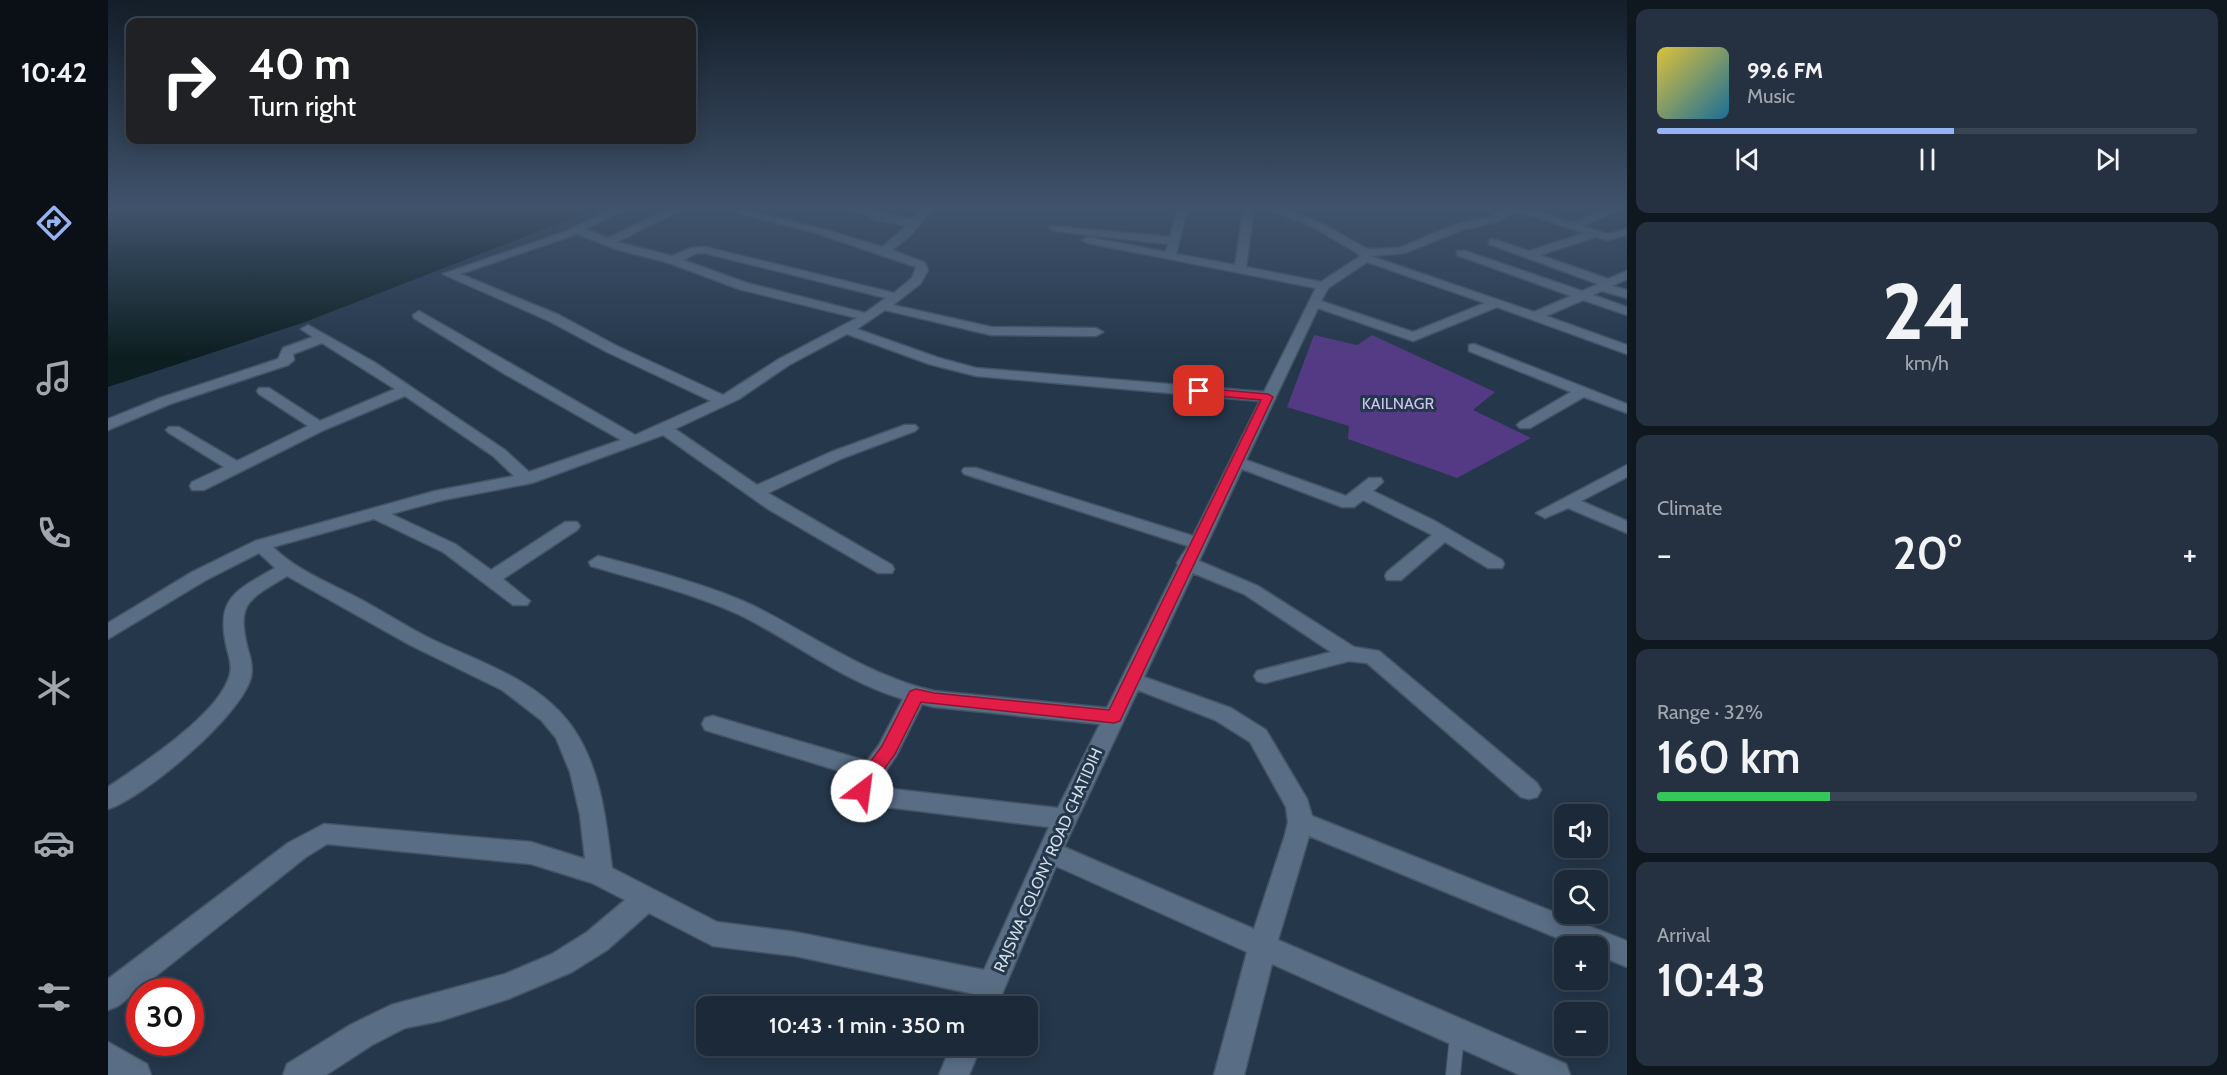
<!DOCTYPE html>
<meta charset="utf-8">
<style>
body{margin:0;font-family:Cabin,sans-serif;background:#253140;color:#f1f3f6;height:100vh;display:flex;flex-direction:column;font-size:22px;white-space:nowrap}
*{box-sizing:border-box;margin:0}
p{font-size:20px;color:#a0a6ae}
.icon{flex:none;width:33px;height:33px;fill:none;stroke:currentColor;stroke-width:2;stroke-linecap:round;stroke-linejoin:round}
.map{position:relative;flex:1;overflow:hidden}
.drawer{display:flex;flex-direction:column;gap:9px;padding:9px;background:#0f171f;width:600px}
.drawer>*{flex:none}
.banner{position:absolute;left:18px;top:18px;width:570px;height:126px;border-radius:12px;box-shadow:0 3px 15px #0003,0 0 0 2px #3a4553;background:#202124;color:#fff;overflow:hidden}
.tools{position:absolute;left:1446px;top:804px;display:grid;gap:12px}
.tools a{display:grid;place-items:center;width:54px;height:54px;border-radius:12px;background:#1c2938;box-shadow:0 3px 15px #0003,0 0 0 2px #3a4553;font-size:30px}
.speed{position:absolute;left:18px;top:978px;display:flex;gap:12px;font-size:30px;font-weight:700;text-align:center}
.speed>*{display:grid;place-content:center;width:78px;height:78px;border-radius:50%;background:#1c2938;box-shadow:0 3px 15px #0003,0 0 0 2px #3a4553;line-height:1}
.speed .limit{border:9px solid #d22;background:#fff;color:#111}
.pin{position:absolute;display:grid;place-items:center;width:51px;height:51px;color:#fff;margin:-26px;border-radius:12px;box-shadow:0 3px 9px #0006}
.me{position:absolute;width:66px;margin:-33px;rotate:30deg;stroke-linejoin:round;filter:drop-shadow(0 0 4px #0008)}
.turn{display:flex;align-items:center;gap:21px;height:126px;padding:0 24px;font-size:27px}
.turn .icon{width:78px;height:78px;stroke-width:2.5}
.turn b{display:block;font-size:42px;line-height:51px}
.big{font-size:45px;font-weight:600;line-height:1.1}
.drawer .card{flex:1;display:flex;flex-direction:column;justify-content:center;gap:9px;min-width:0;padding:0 21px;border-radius:12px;background:#253140}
.drawer .dial{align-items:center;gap:0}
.dial b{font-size:78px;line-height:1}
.song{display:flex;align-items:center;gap:18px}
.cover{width:72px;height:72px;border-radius:9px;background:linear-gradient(135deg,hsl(50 70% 55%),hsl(200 70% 35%))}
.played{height:6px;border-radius:3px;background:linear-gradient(90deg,#95b2f1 55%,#3a4553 55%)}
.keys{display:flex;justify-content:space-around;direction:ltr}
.heat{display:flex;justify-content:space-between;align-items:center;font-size:33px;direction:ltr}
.charge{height:9px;border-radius:4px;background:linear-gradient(90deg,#34c759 32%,#3a4553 0)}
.trip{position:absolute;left:588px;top:996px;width:342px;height:60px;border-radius:12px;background:#1c2938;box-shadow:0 3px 15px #0003,0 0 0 2px #3a4553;font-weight:600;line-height:60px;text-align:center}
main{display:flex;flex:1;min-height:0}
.tab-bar{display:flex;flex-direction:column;width:108px;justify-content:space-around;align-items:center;background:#0b1016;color:#a0a6ae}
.tab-bar .icon{width:42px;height:42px}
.tab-bar .current{color:#95b2f1}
.tab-bar b{font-size:27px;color:#f1f3f6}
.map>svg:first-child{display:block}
</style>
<main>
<nav class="tab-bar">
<b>10:42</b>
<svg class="icon current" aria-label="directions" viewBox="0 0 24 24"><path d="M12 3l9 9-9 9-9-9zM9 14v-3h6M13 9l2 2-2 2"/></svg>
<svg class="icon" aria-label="music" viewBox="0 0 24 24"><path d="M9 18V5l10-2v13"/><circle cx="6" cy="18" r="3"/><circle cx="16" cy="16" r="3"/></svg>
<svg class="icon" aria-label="phone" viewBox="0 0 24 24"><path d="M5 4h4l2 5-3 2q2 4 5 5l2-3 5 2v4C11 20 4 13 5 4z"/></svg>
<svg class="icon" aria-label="climate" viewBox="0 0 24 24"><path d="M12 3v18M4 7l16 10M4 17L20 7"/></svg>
<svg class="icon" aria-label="car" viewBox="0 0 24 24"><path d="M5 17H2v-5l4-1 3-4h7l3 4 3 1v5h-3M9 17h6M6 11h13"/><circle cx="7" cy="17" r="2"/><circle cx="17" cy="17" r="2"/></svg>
<svg class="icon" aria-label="filters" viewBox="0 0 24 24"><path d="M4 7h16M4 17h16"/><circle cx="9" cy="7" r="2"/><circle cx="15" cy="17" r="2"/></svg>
</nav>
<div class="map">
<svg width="1519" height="1075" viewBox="0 0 1519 1075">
<rect width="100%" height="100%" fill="#25374b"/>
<path fill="#543a84" d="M1206 335 1249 345 1264 335 1387 392 1365 410 1423 438 1349 478 1240 439 1241 426 1179 407Z"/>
<path fill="#0c1e20" d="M0 207H493L197 322 0 387Z"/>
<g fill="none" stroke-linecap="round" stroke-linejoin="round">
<defs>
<path id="lane" d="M1345 1075 1349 1036"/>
<g id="street">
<path d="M508 207H522L478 229 500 238 565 207H579L509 242 564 256 583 248 597 247 786 293 804 278 808 267 708 233 629 213 632 207H642L640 211 715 229 774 247 799 226 764 219 761 215 729 207H752L804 220 815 207H826L802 236 784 250 817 263 820 270 813 283 785 305 883 327 988 328 995 332 988 336 883 335 777 310 749 329 831 358 868 368 1156 392 1208 288 980 243 974 240 980 237 1058 252 1060 244 946 231 941 228 942 226 1062 237 1070 207H1080L1068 254 1127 265 1136 207H1146L1138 267 1213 282 1251 257V254L1205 227 1154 207H1170L1213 223 1259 249 1291 248 1349 224 1382 217 1400 207H1417L1465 223 1502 207H1517L1475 226 1499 234 1519 229V235L1499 240 1488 237 1432 255 1500 279 1519 271V279L1504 286 1519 290V298L1494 291 1485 295 1519 307V315L1475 300 1438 316 1519 345V354L1389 307 1305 341 1210 308 1138 460 1238 496 1261 478H1273L1275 482 1265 491 1325 520 1394 560 1396 564 1394 568H1380L1337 542 1293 580H1279L1277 576 1279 572 1324 535 1255 500 1246 507H1234L1134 469 1091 561 1150 586 1246 647 1271 651 1429 783 1433 790 1429 797 1421 799 1413 797 1259 663 1241 661 1157 683 1149 681 1146 676 1149 671 1223 652 1136 594 1085 573 1036 677 1123 708 1158 730 1199 799 1204 816 1519 941V967L1490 955V946H1469L1201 836 1170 940 1458 1064 1462 1075H1412L1164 964 1136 1075H1106L1139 952 948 866 889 1006H861L866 994 687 956 605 946 541 913 499 950 464 972 400 999 332 1021 297 1028 264 1045 218 1075H175L179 1064 242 1025 283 1005 397 974 444 954 479 932 517 900 484 883 423 864 219 844 198 857 10 1006 0 1010V979L180 843 216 824 423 842 477 859 472 815 462 772 448 738 433 720 394 690 302 645 179 576C140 600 128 602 140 650 143 659 145 668 143 677 134 715 37 797 0 809V787C34 764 105 718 120 680 125 670 122 659 119 649 107 598 127 591 167 568L151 553 98 580 0 639V623L84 572 147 541 327 491 406 476 385 456 297 396 216 430 96 490H84L82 486 84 482 116 467 61 433 58 430 61 427H71L129 461 200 426 151 394 149 391 151 388H161L212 421 287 389 214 343 185 354 186 360 180 365 62 404 0 430V419L52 398 170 359 175 348 205 337 193 329 200 325 266 362 397 450 421 472 513 440 395 373 306 318 305 315 311 311 527 435 603 401 499 352 441 321 335 274 456 232ZM1408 211 1477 233 1421 251 1385 239 1381 240V244L1490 284 1474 291 1357 251H1349V255L1463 296 1426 312 1262 256 1297 253 1356 229 1389 222ZM469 234 511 250 561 263 631 289 749 318 671 359 615 395 509 346 451 315 352 274ZM589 253H597L778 298 757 313 639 283 575 260ZM1259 262 1377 303 1305 332 1213 301 1220 288ZM739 334 821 364 868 376 1152 401 1085 536 868 468H856L854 471 856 474 1080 546 1069 563 1070 565 999 708 826 691C761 676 707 637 648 607 605 586 537 568 490 556L481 562 483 566C533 581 585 593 632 615 687 642 736 682 795 699L771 745 759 761 605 716 597 718 594 724 597 730 748 776 742 791 746 798 762 805 941 827 876 970 687 932 609 922 504 868C498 820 493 769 465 728 431 679 370 662 319 637 296 625 274 611 252 599 222 583 189 571 165 547L266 519 335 552 405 605H419L422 601 395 579 469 530 472 526 469 522H457L383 570 347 544 283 514 335 500 424 483 555 435 660 509 770 573H784L786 569 784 565 660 493 735 458 807 431 810 428 807 425H797L723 452 649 485 567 429 631 399 681 365ZM1030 690 1107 720 1142 742 1178 807 1180 822 1177 835 1146 929 956 847ZM814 704 826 707 992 724 950 808 767 787 788 756Z"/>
<path d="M1366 344 1519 404V413L1476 397 1422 428H1412L1409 425 1412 422 1463 392 1361 351V345Z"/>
<path d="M1519 465V477L1473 501 1519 521V533L1460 508 1437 518 1428 513Z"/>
<path d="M0 1042 39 1064 43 1075H0Z"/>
<path d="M843 1046H873L861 1075H831Z"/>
</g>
</defs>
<use href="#lane" stroke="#445464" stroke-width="16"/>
<use href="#street" stroke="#445464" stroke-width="3"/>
<use href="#lane" stroke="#596d84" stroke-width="14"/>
<use href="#street" fill="#596d84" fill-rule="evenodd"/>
</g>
<linearGradient id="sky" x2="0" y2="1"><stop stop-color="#141e29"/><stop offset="0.58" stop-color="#40536c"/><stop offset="1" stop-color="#40536c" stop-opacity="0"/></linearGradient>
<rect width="1519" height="358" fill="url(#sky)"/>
<path fill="#e11d48" stroke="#92132f" stroke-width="1.5" d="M1091 388 1160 394 1165 397 1012 721 1006 723 813 702 787 754 764 786 761 796H748L746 784 774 746 802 691 808 689 826 693 1001 710 1153 400 1087 394V389Z"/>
<g text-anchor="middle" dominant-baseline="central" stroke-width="6" stroke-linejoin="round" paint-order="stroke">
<g font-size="16" fill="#cec3ee" stroke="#25374b">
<text x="1290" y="403">KAILNAGR</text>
</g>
<g font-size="16" fill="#d3deeb" stroke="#25374b">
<text transform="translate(940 860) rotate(-66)">RAJSWA COLONY ROAD CHATIDIH</text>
</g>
</g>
</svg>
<div class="tools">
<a><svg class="icon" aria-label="sound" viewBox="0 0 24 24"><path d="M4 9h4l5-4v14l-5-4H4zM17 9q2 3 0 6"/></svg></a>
<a><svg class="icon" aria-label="search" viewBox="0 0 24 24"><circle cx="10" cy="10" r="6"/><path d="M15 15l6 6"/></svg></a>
<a>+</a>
<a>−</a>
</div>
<div class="speed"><div class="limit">30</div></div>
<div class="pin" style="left:1091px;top:391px;background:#d93025"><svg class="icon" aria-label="arrive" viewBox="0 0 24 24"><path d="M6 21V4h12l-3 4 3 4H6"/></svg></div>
<svg class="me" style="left:754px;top:791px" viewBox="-20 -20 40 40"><circle r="19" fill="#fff"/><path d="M0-13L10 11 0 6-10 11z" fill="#e11d48"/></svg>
<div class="trip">10:43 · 1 min · 350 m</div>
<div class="banner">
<div class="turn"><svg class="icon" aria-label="right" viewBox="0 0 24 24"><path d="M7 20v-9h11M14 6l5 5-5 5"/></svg><div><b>40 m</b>Turn right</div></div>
</div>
</div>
<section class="drawer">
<div class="card">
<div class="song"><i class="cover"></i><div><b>99.6 FM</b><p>Music</p></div></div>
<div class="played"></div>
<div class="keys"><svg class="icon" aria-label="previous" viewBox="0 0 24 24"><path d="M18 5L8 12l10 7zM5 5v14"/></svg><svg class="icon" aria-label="pause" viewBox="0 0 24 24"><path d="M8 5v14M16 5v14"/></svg><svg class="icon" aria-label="next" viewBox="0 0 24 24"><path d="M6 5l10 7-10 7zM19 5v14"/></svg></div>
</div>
<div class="card dial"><b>24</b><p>km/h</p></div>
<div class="card"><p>Climate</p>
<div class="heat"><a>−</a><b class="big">20°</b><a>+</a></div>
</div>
<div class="card"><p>Range · 32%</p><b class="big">160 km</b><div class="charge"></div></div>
<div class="card"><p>Arrival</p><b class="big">10:43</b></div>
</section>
</main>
